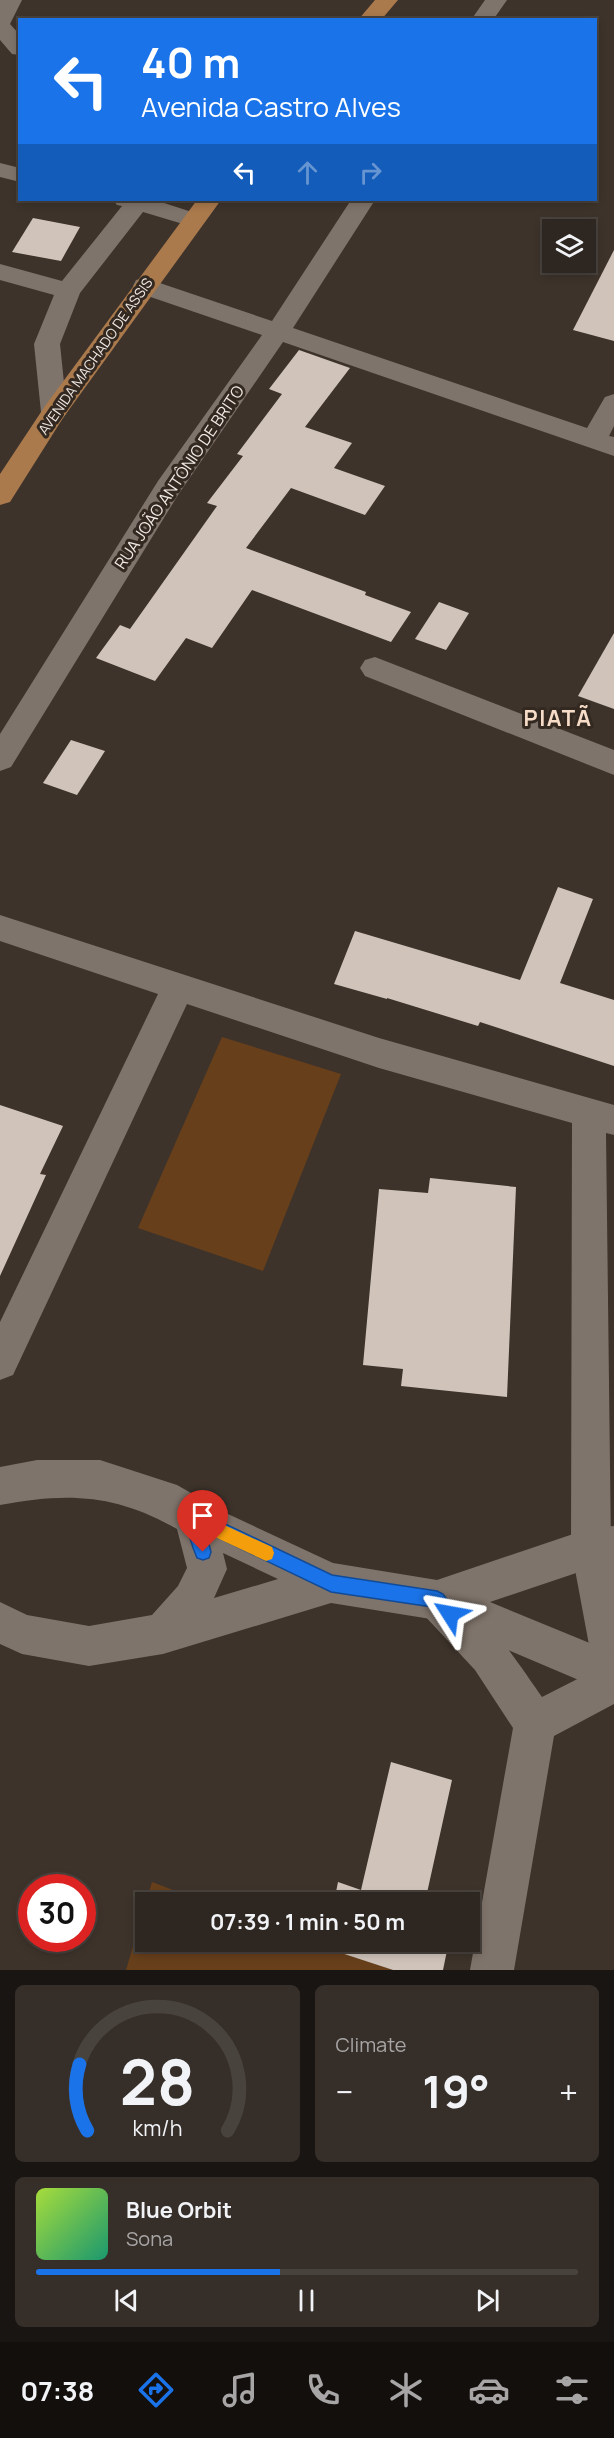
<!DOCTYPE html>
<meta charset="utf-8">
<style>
body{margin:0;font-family:Manrope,sans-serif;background:#362e29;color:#f1f3f6;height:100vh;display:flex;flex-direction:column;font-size:22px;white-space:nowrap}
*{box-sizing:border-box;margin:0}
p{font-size:20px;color:#a7a5a5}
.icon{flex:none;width:33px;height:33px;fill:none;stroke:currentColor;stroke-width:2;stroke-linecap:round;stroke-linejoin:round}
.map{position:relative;height:1970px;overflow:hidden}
.sheet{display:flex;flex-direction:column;gap:15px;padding:15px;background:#191512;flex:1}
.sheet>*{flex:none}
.banner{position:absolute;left:18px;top:18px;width:579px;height:183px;border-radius:0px;box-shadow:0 3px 9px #0003,0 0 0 2px #49433e;background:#1a73e8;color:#fff;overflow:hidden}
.controls{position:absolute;left:542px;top:219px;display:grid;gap:12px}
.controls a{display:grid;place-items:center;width:54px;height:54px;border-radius:0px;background:#2e2620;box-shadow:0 3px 9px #0003,0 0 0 2px #49433e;font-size:30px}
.speed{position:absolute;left:18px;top:1874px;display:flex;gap:12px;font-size:30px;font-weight:700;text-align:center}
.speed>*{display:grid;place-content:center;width:78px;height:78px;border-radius:50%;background:#2e2620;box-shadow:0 3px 9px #0003,0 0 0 2px #49433e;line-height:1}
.speed .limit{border:9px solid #d22;background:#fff;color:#111}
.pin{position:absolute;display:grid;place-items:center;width:51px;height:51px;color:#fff;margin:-62px -26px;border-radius:50% 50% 50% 0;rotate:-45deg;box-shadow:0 0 6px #0007}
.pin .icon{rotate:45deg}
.me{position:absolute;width:66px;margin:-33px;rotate:304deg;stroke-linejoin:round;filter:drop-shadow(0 0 4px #0008)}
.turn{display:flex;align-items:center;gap:21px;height:126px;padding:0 24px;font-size:27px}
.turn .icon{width:78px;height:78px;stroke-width:2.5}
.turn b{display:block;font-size:42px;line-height:51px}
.lanes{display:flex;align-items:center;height:57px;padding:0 24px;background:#0003;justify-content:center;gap:30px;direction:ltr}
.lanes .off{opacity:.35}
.big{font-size:45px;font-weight:700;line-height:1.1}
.sheet .card{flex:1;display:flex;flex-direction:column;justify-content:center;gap:9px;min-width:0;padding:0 21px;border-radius:9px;background:#362e29}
.sheet .dial{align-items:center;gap:0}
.dial svg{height:156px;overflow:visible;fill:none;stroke:#49433e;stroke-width:7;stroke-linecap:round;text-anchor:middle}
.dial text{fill:#f1f3f6;stroke:none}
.song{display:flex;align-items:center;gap:18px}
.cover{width:72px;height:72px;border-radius:9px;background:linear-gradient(135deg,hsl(80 70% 55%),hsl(160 70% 35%))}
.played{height:6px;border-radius:3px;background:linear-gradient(90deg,#1a73e8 45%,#49433e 45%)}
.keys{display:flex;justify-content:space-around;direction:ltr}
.heat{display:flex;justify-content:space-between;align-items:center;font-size:33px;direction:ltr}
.sheet .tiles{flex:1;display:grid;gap:15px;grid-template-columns:1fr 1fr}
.card:last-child{grid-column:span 2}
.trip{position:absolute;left:135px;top:1892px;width:345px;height:60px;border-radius:0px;background:#2e2620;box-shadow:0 3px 9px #0003,0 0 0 2px #49433e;font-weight:700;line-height:60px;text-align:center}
.dock{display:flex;height:96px;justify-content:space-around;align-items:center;background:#120f0d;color:#a7a5a5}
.dock .icon{width:42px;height:42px}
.dock .selected{color:#1a73e8}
.dock b{font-size:27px;color:#f1f3f6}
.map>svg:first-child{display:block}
</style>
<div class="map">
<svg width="614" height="1970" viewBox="0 0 614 1970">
<rect width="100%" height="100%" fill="#3d332b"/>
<g fill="#673f1b">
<path d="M222 1037 341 1074 263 1271 138 1228Z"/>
<path d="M152 1882 205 1902H146Z"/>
<path d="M145 1905 146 1941H308L393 1970H126Z"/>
</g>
<g fill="#d0c4ba">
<path d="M33 218 80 227 61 261 12 252Z"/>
<path d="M614 250V341L573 330Z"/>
<path d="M299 350 350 368 305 427 352 443 334 468 385 486 365 515 291 488 246 548 366 592 365 595 411 612 391 642 252 590 212 648 186 638 155 681 96 658 120 625 130 629 217 506 207 503 243 456 237 454 282 394 269 389Z"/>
<path d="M439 602 469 613 446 650 415 639Z"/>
<path d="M614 633V709L578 696Z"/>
<path d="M71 740 105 751 77 795 43 783Z"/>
<path d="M558 887 593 899 560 983 614 1000V1066L480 1022 478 1026 387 998V999L334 984 355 931 520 980Z"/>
<path d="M0 1105 63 1126 40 1174 46 1175 0 1276Z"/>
<path d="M430 1178 516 1187 507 1397 401 1386 403 1369 363 1365 379 1189 428 1193Z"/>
<path d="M391 1762 452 1780 425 1902H334L338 1882 361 1890Z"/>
<path d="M324 1941H449L443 1970H393L323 1947Z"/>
</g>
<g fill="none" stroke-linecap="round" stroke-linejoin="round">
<g fill="#7f746b" fill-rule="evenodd">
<path d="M0 0H22L10 24 20 35V55L12 54 0 40Z"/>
<path d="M485 0H507L493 20H471Z"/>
<path d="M0 163 20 168V182L0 177Z"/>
<path d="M113 200H155L201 215 205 220 201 225 193 227 143 212 80 293 60 344 67 412 63 418 54 421 45 418 41 412 34 344 54 295 0 280V264L62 281 122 206 117 205Z"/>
<path d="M351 200H375L293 328 587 428 605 397 614 394V426L609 436 614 437V456L283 342 178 495 11 767 0 771V734L158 481 262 335 136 292 133 286 136 280 145 278 272 321Z"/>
<path d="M375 657 614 750V775L365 676 360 668 365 660Z"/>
<path d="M0 915 379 1038 614 1105V1135L606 1133 611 1548 614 1565V1704L554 1736 514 1970H470L513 1728 475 1670 423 1614 417 1600 423 1586 437 1580C474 1595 518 1663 542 1697L599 1668 589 1645 571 1548 572 1123 379 1068 187 1004 13 1375 0 1380V1322L158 994 0 941Z"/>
</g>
<path fill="#7f746b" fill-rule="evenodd" d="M37 1460H100L177 1485 228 1514 333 1563 437 1580 591 1528 614 1526V1566L591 1568 490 1602 614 1653V1695L437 1620 331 1603 163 1654 89 1666 22 1654 0 1644V1602L27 1615 89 1626 152 1615 178 1586 187 1568 177 1529C116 1494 68 1492 0 1505V1467ZM223 1553 278 1579 214 1598 227 1569Z"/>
<g fill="#aa794c" fill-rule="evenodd">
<path d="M375 0H398L381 20H358Z"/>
<path d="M197 200H221L63 418 10 502 0 505V474L45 406Z"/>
</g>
</g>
<path fill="#1a73e8" stroke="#114b97" stroke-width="1.5" d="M194 1509 332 1575 437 1591 443 1594 458 1614 456 1620 450 1622 444 1620 432 1607 331 1592 206 1532 211 1552 209 1558 203 1560 197 1558C192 1546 184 1523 189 1512Z"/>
<path fill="#f59e0b" d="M209 1518 272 1547 274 1553 272 1559 266 1561 204 1532 201 1526 204 1520Z"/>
<g text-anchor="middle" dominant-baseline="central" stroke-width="6" stroke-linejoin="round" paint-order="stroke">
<g font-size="14" fill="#f0e9e4" stroke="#332921">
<text transform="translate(95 356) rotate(-55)">AVENIDA MACHADO DE ASSIS</text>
</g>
<g font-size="16" fill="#f0e9e4" stroke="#332921">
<text transform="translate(179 477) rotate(-56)">RUA JOÃO ANTÔNIO DE BRITO</text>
</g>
<g font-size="22" font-weight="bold" letter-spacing="1.5" fill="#f7dcc8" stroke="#332921">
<text x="558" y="718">PIATÃ</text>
</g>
</g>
</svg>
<div class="controls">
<a><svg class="icon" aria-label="layers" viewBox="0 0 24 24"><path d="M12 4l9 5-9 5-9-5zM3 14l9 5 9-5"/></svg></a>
</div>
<div class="speed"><div class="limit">30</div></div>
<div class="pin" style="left:203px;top:1552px;background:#d93025"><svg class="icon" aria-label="arrive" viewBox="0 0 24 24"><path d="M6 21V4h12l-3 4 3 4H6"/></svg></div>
<svg class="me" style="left:450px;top:1614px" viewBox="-20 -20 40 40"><path d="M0-17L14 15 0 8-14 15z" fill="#1a73e8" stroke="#fff" stroke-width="4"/></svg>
<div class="trip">07:39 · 1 min · 50 m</div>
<div class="banner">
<div class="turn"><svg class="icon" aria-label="left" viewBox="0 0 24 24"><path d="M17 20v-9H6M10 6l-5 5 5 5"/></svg><div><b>40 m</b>Avenida Castro Alves</div></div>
<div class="lanes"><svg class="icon" aria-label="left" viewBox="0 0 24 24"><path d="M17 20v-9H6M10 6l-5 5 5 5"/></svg><svg class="icon off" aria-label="ahead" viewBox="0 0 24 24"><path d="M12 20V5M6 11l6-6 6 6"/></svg><svg class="icon off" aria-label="right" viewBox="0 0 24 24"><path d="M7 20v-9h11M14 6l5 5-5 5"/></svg></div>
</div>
</div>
<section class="sheet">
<div class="tiles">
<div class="card dial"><svg viewBox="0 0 100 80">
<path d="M14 69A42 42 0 1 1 86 69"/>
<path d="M14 69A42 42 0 0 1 10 35" stroke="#1a73e8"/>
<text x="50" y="56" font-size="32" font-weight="700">28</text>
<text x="50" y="72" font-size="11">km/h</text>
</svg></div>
<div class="card"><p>Climate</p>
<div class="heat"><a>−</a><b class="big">19°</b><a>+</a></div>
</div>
<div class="card">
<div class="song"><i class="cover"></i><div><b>Blue Orbit</b><p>Sona</p></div></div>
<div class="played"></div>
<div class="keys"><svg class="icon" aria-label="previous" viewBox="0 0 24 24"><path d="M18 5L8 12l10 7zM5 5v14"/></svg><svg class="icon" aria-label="pause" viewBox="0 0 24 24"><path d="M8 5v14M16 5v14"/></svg><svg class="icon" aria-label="next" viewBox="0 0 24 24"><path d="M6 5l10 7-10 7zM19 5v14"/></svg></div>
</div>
</div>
</section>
<nav class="dock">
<b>07:38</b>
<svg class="icon selected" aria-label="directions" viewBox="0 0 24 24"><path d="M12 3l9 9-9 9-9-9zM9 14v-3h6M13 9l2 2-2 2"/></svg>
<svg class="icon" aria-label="music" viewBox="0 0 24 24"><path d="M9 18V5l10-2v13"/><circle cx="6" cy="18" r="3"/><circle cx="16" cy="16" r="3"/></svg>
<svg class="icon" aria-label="phone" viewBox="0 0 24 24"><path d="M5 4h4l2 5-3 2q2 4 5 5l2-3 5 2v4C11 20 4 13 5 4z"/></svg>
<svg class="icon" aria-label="climate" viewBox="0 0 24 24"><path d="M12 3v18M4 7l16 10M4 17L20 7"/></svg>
<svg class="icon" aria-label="car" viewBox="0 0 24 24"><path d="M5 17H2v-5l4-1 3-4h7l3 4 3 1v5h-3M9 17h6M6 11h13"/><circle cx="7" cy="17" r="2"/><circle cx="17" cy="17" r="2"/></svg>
<svg class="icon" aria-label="filters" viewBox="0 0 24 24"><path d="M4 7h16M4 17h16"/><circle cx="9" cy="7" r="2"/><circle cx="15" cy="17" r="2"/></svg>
</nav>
